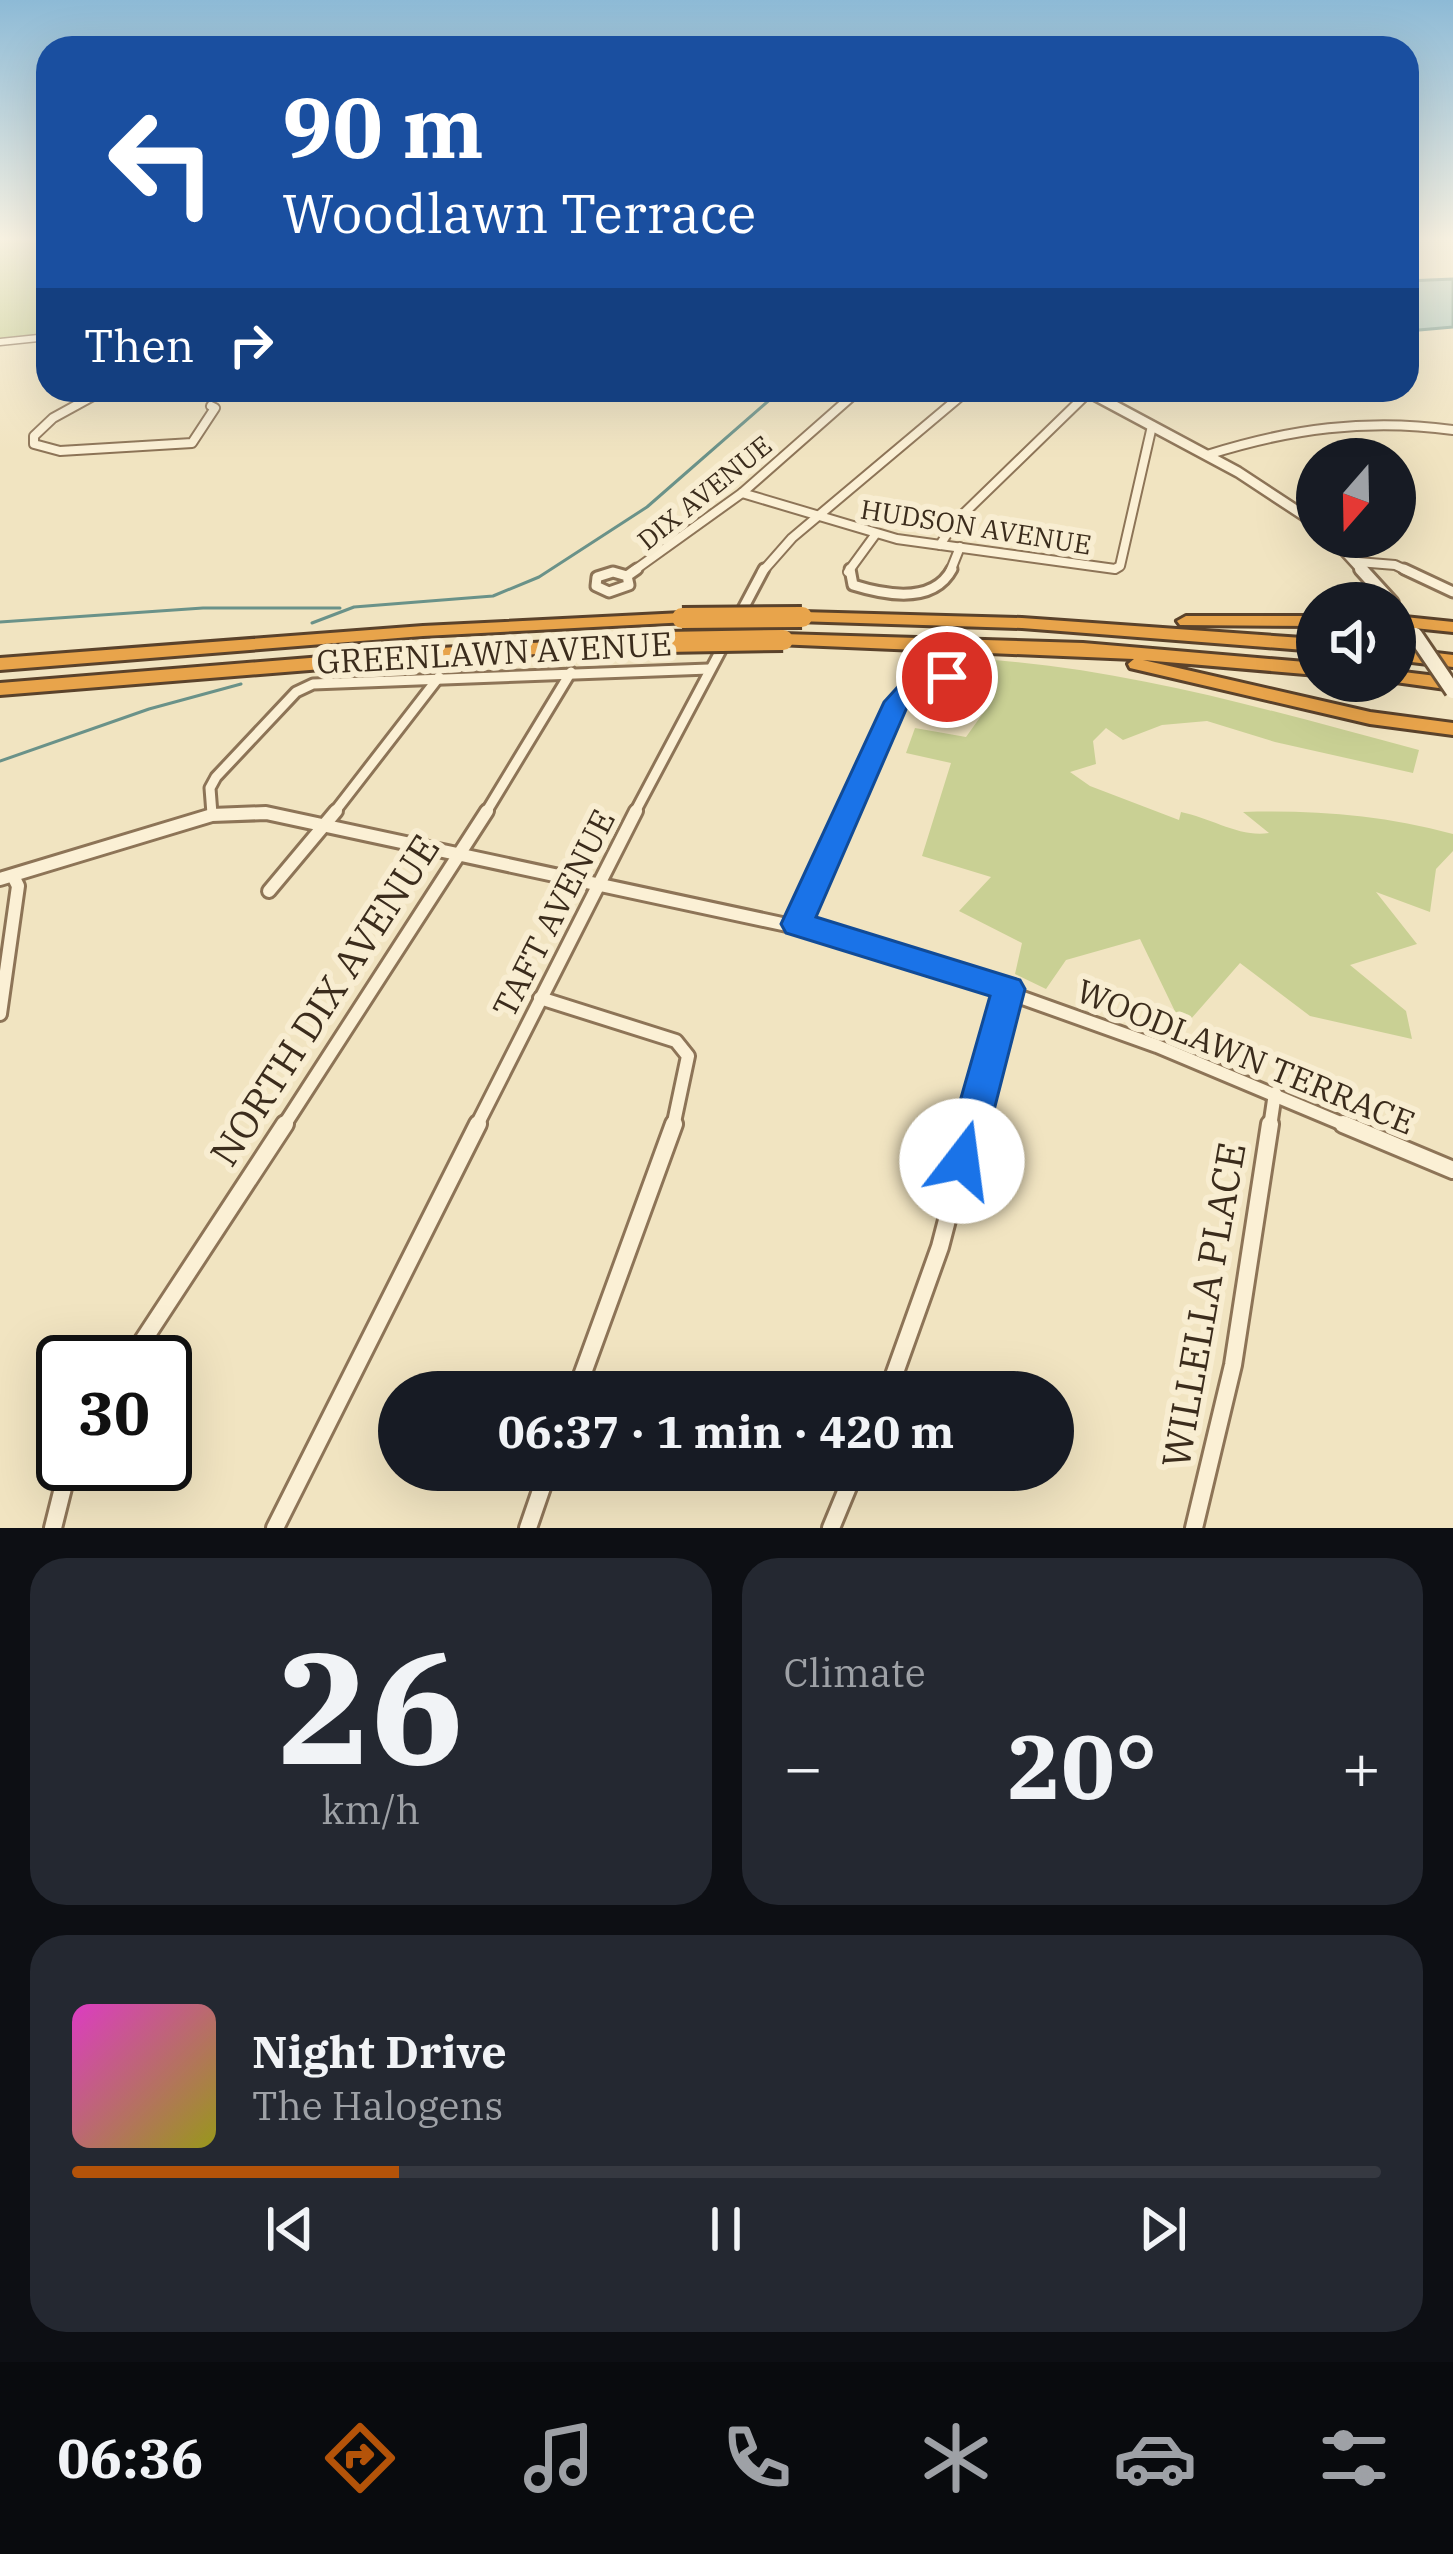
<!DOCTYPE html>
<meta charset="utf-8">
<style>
body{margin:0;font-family:"IBM Plex Serif",serif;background:#242831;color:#f1f3f6;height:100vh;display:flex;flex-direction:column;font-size:45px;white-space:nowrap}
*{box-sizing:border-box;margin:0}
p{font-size:39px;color:#9ea1a6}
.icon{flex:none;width:66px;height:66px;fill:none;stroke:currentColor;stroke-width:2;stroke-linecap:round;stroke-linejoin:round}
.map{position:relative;height:1528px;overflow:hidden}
.panel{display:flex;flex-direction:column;gap:30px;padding:30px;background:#0d0f14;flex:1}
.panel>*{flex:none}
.top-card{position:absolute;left:36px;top:36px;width:1383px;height:366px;border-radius:36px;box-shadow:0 12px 48px #0002;background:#1a4fa0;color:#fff;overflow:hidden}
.needle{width:78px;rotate:200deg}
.buttons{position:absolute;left:1296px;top:438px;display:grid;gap:24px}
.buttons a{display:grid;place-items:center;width:120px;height:120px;border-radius:50%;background:#171b24;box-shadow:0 12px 48px #0002;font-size:60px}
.speed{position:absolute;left:36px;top:1335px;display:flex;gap:24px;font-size:60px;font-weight:700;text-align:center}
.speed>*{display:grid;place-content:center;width:156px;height:156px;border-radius:50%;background:#171b24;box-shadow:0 12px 48px #0002;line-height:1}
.speed .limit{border:6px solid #111;border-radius:18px;background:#fff;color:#111}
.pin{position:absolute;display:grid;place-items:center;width:102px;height:102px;color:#fff;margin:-51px;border:6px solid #fff;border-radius:50%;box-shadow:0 3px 12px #0007}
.me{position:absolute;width:132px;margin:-66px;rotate:15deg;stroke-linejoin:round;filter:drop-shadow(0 0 9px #0008)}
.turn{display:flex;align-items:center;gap:42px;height:252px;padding:0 48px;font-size:54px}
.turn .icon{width:156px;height:156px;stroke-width:2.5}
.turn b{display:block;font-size:84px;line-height:102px}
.then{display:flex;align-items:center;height:114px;padding:0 48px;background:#0003;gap:24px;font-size:45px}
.big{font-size:90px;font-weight:700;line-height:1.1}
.panel .tile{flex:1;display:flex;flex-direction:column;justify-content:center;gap:18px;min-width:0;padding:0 42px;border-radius:36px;background:#242831}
.panel .dial{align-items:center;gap:0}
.dial b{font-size:156px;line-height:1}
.song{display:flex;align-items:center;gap:36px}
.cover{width:144px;height:144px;border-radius:18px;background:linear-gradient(135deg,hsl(310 70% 55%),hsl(60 70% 35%))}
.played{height:12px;border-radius:6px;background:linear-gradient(90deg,#b45309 25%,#363941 25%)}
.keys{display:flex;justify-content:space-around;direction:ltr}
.heat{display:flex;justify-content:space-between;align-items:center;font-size:66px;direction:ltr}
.panel .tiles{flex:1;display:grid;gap:30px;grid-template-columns:1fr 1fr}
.tile:last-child{grid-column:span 2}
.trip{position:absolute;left:378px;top:1371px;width:696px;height:120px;border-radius:60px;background:#171b24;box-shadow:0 12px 48px #0002;font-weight:700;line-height:120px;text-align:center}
.menu{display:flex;height:192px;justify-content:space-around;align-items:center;background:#090b0e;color:#9ea1a6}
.menu .icon{width:84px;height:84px}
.menu .current{color:#b45309}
.menu b{font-size:54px;color:#f1f3f6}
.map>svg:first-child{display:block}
</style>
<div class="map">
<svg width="1453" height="1528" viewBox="0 0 1453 1528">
<rect width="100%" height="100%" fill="#f1e4c1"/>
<g fill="#c9d094">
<path d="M0 237H48V336L0 341Z"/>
<path d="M943 657C1112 663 1257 707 1419 750L1413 773 1275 742 1207 721 1162 725 1123 740 1106 728 1093 741 1096 764 1070 772 1090 786 1179 820 1181 812C1211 818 1241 838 1269 833L1243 812C1315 810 1382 815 1453 834V851L1436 869 1430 912 1376 892 1417 944 1350 965 1406 1011 1412 1039 1310 1016 1240 963 1183 1028 1140 939 1066 960 1046 989 1015 974 1022 943 959 911 991 877 922 856 951 763 906 753 915 728 966 737 986 709 980 694 941 663Z"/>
</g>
<path fill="#a4c3ba" stroke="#6a9289" stroke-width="3" d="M1453 279V327L1407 331V281Z"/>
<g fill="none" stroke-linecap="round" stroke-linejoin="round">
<g stroke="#6a9289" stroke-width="3">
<path d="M0 622 203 608H340"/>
<path d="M312 623 354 607 493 596 539 577 647 507 781 390"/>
<path d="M0 761 149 709 241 684"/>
</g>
<defs>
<path id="minor-far4" d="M0 342 48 337"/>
<g id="minor-far3">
<path d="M104 390 53 418 34 436V444L60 451 192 443 215 408 211 406"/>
<path d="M1207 455C1289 429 1367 418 1453 430"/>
<path d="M742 493 897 539 1115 569 1120 566 1152 426"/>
<path d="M940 545 954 523 1089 392"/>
<path d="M1358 562 1395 565 1410 572"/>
<path d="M632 572 742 493 859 390"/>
<path d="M762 572 792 538 968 390"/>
<path d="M848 572 875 535"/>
<path d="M950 572 960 547"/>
</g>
<g id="minor-far2">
<path d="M850 569 853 585C885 595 933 605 952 569"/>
<path d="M1404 569 1453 592"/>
<path d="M613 572 627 576 629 585 609 592 596 586 597 577Z"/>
<path d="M627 576 637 569"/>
<path d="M915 667H934L948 681 937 689 918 688 907 677Z"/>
<path d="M212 814 210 788 216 777 296 692 313 684 709 669"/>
<path d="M228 814H273"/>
<path d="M333 814 439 677"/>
<path d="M485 814 571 672"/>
<path d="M634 814 764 569"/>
<path d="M846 814 897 702 913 685"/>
</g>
<g id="minor-far1">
<path d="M0 879 212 815 266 813 866 942 1157 1046 1350 1127"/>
<path d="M269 891 336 811"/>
<path d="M797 924 848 811"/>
<path d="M540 998 676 1041 688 1056 673 1127"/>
<path d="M0 1014 18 886 13 876"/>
<path d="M283 1127 487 811"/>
<path d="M476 1127 636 811"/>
<path d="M972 1127 1008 989"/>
<path d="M1270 1127 1275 1093"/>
</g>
<g id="minor">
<path d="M1343 1124 1453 1170"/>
<path d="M129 1362 285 1124"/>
<path d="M576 1392 674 1124"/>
<path d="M888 1392 940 1247 972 1124"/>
<path d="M53 1528 69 1464"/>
<path d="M275 1528 478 1124"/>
<path d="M528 1528 548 1470"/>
<path d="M831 1528 855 1470"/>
<path d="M1194 1528 1233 1365 1270 1124"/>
</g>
<g id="tertiary-far1">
<path d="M1085 390 1238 472 1317 524"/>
<path d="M1332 537 1364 572"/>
</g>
<path id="tertiary" d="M1361 569 1392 603"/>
<g id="motorway">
<path d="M802 612 1022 618 1317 639V651L1022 628 796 621 793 617Z"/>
<path d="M682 613 691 618 688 622 423 636 0 670V658L423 626Z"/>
<path d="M1186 616H1317V626L1180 625 1177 621Z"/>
<path d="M1395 616 1453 622V632L1395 626Z"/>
<path d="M783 634 1083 643 1317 663V675L1143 660 1370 712 1453 723V735L1370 724 1130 668 1128 664 1134 659 776 644 774 640Z"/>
<path d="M665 636 672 638 674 642 672 646 421 661 0 695V683L421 649Z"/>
<path d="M1395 648 1453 655V667L1395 660Z"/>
<path d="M1395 671 1453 678V690L1388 681H1395Z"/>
</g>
</defs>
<use href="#minor-far4" stroke="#8d7457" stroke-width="9"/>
<use href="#minor-far3" stroke="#8d7457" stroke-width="12"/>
<use href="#minor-far2" stroke="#8d7457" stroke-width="15"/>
<use href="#minor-far1" stroke="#8d7457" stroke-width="18"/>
<use href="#minor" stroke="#8d7457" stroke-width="22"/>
<use href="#tertiary-far1" stroke="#8d7457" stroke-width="14"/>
<use href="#tertiary" stroke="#8d7457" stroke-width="18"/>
<use href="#motorway" stroke="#5a422b" stroke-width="6"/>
<use href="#minor-far4" stroke="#fbf0d5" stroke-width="6"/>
<use href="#minor-far3" stroke="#fbf0d5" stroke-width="8"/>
<use href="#minor-far2" stroke="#fbf0d5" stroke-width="9"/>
<use href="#minor-far1" stroke="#fbf0d5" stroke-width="12"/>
<use href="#minor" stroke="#fbf0d5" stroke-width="16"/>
<use href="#tertiary-far1" stroke="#fbf0d5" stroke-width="9"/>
<use href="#tertiary" stroke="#fbf0d5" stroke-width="12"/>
<use href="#motorway" fill="#e8a44b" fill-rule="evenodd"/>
<defs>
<path id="secondary-bridge" d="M1415 635 1453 691"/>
<g id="motorway-bridge">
<path d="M682 618 802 617"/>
<path d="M665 642 783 640"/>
</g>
</defs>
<use href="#secondary-bridge" stroke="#6e553a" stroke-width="20" stroke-linecap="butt"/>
<use href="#motorway-bridge" stroke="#5a422b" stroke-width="26" stroke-linecap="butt"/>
<use href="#secondary-bridge" stroke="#fbf0d5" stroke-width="14"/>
<use href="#motorway-bridge" stroke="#e8a44b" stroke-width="20"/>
</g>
<linearGradient id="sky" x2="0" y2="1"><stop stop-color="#8dbad6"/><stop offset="0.53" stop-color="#f9f3e3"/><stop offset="1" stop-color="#f9f3e3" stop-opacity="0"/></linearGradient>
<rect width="1453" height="451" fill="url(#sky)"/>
<path fill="#1a73e8" stroke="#114b97" stroke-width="3" d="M947 669 960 677 955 690 937 697 919 694 908 705 816 917 1020 980 1025 989 981 1161 976 1173 962 1178 949 1173 943 1161 990 996 786 933 781 924 884 702 904 680 933 681 939 671Z"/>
<g text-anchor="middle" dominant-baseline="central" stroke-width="12" stroke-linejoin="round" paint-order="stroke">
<g font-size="27" fill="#3b2c1c" stroke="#f8edd1">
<text transform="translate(704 492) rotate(-39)">DIX AVENUE</text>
<text transform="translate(976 526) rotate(9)">HUDSON AVENUE</text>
</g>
<g font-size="33" fill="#3b2c1c" stroke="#f8edd1">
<text transform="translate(494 652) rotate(-3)">GREENLAWN AVENUE</text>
<text transform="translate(553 913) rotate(-63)">TAFT AVENUE</text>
<text transform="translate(1246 1056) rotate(22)">WOODLAWN TERRACE</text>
</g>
<g font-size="39" fill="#3b2c1c" stroke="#f8edd1">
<text transform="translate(324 1000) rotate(-57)">NORTH DIX AVENUE</text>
<text transform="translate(1203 1305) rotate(-80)">WILLELLA PLACE</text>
</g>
</g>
</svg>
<div class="buttons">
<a><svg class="needle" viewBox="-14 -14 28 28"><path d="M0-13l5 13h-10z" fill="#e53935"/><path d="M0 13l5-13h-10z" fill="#9ea1a6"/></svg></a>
<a><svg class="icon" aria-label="sound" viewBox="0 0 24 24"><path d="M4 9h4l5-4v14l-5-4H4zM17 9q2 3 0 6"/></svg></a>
</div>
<div class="speed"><div class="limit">30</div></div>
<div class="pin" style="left:947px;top:677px;background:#d93025"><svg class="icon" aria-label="arrive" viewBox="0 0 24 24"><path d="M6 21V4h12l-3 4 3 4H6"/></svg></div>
<svg class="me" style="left:962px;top:1161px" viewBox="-20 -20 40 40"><circle r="19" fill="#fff"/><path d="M0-13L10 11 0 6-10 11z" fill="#1a73e8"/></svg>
<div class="trip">06:37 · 1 min · 420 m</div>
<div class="top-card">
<div class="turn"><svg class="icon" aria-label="left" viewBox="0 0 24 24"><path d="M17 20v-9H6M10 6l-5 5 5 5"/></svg><div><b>90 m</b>Woodlawn Terrace</div></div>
<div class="then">Then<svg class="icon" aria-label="right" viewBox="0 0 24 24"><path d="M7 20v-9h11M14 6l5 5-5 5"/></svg></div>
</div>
</div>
<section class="panel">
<div class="tiles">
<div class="tile dial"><b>26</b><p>km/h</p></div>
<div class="tile"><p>Climate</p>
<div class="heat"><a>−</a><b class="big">20°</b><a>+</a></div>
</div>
<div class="tile">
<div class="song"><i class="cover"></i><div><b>Night Drive</b><p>The Halogens</p></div></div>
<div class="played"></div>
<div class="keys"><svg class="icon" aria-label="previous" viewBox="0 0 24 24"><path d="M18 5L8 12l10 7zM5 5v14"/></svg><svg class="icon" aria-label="pause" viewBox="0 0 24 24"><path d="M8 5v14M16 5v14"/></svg><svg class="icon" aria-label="next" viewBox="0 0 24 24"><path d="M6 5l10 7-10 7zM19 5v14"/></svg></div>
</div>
</div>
</section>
<nav class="menu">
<b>06:36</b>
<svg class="icon current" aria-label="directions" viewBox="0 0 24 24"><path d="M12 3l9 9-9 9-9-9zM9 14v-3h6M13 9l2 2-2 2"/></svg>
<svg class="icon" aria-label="music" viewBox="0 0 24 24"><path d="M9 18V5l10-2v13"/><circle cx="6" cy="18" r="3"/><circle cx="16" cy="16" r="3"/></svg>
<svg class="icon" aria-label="phone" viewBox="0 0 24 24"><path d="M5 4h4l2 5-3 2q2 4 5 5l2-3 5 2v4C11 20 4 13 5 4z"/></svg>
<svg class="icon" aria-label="climate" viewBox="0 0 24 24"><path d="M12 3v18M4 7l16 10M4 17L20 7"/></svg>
<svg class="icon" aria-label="car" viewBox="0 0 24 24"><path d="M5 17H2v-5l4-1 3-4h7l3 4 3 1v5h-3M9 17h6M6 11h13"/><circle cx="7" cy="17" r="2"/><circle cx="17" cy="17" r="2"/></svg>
<svg class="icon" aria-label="filters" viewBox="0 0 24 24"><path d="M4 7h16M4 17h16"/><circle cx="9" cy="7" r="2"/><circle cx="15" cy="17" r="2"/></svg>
</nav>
